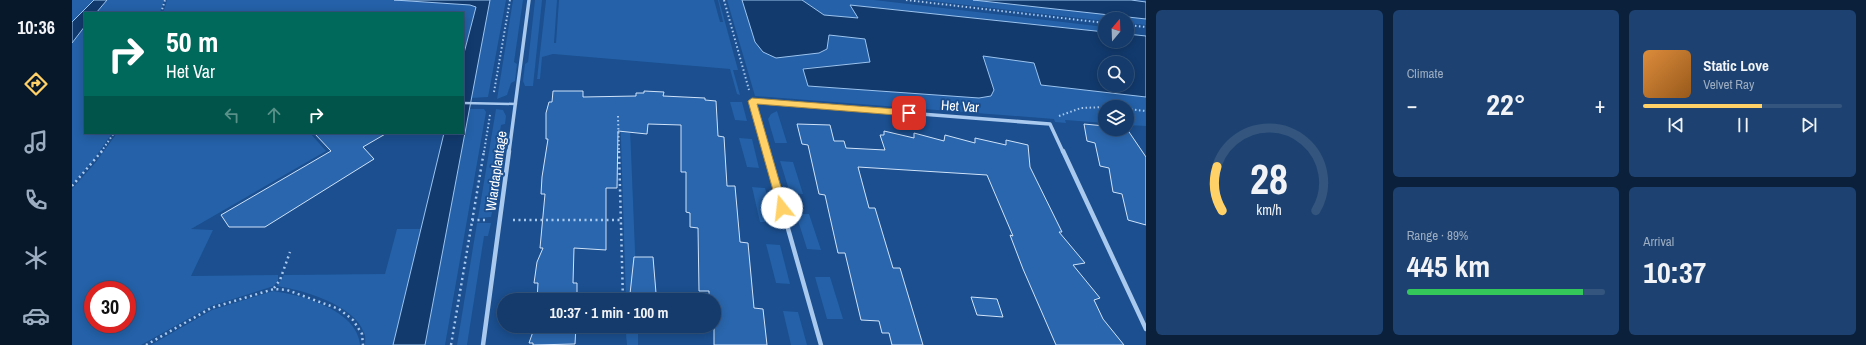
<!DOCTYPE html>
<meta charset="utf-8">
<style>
body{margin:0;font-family:"Archivo Narrow",sans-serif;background:#1d4271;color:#f1f3f6;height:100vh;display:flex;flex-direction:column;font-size:15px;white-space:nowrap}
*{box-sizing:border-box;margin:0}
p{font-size:13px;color:#9dadc1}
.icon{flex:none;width:22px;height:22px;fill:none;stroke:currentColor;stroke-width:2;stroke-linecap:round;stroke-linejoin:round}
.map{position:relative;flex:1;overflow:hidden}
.side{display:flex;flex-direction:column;gap:10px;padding:10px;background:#0b203b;width:720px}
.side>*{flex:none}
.hud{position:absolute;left:12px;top:12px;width:380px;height:122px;border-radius:0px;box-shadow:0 2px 10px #0003,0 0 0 1px #33557e;background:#00695c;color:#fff;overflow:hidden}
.needle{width:26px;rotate:19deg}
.controls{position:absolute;left:1026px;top:12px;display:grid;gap:8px}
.controls a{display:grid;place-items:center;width:36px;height:36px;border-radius:50%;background:#143b6b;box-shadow:0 2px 10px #0003,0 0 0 1px #33557e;font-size:20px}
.speed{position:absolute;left:12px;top:281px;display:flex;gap:8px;font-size:20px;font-weight:700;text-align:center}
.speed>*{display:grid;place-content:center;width:52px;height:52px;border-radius:50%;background:#143b6b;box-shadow:0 2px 10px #0003,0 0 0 1px #33557e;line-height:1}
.speed .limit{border:6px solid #d22;background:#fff;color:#111}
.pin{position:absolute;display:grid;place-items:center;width:34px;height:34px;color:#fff;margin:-17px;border-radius:8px;box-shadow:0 2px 6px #0006}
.me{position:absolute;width:44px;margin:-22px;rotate:344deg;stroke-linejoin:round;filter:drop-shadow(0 0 3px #0008)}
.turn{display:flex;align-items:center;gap:14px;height:84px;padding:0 16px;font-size:18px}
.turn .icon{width:52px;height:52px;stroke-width:2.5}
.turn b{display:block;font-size:28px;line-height:34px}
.lanes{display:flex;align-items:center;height:38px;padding:0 16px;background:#0003;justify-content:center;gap:20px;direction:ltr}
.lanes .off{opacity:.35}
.big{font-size:30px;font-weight:800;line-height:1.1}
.side .tile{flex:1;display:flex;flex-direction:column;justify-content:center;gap:6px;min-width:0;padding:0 14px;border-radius:6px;background:#1d4271}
.side .dial{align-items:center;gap:0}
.dial svg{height:104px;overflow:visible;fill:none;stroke:#33557e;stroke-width:7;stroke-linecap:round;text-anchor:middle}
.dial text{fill:#f1f3f6;stroke:none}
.song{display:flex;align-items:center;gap:12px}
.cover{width:48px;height:48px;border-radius:6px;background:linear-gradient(135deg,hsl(30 70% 55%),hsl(30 70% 35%))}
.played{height:4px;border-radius:2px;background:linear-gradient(90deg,#ffd166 60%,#33557e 60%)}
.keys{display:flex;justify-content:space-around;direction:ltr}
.heat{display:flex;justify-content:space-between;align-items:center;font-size:22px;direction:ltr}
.charge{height:6px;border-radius:3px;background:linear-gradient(90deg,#34c759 89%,#33557e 0)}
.side .tiles{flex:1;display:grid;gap:10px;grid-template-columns:repeat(3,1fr)}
.tile:first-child{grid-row:span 2}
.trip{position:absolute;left:425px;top:293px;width:224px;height:40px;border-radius:20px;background:#143b6b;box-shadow:0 2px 10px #0003,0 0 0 1px #33557e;font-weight:800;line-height:40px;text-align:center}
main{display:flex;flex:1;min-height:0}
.tabs{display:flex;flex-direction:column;width:72px;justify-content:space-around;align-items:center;background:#08182b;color:#9dadc1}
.tabs .icon{width:28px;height:28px}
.tabs .selected{color:#ffd166}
.tabs b{font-size:18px;color:#f1f3f6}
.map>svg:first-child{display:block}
</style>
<main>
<nav class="tabs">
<b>10:36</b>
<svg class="icon selected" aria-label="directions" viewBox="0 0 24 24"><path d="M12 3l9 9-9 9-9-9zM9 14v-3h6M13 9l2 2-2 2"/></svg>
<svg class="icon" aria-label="music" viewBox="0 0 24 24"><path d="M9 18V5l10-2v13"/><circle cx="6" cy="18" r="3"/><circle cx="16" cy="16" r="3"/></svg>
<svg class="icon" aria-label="phone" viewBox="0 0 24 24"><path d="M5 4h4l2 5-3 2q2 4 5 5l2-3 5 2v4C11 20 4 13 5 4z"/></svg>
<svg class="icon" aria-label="climate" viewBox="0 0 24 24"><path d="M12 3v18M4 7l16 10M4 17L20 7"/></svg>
<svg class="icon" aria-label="car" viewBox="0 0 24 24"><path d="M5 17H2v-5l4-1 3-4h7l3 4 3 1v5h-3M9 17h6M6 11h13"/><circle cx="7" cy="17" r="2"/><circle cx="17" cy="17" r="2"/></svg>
</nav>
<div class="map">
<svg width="1074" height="345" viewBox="0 0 1074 345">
<rect width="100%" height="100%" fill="#1b4f8f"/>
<g fill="#2461a8" fill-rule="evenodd">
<path d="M0 0H22L0 22Z"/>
<path d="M35 0H92L88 13H24Z"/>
<path d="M95 0H322L398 5 404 7 391 57V13H91Z"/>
<path d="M418 0H434L416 97 399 98Z"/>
<path d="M441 0H451L442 62 445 64 443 81 439 83 435 95 425 99Z"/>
<path d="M463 0H470L461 86H453L451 81 453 64 456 62Z"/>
<path d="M474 0H485L482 43H484L487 0H642L648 22H651L646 0H647L666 70H661L668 95 665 94 658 69 481 54 470 57 468 79H465Z"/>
<path d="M655 0H670L683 42 755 49 757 35 793 39 798 62 731 68 736 86 907 98 919 96 922 90 910 56 962 63 969 85 1074 97V126L1055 125V107H1033V123L993 120 994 123 983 122 982 119 683 96Z"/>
<path d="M730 0H802L1033 27V32L778 5 787 18 752 15Z"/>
<path d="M852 0H901L1074 19V25L1055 23V19H1033V21Z"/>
<path d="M13 26V133H40L20 162 0 184V43Z"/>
<path d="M658 102H670L675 121 663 120Z"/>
<path d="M557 103 565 300H554L548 109Z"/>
<path d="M397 109H412L414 112 373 345H353Z"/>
<path d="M424 109 431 110 434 116 433 124 429 125 416 211 420 212 419 217 406 218Z"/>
<path d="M705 111 715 143H703L696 119 699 114Z"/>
<path d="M45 133H238L254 151 119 229 141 230 119 276 206 275V280L202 286 139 306 69 345H0V189L24 162ZM21 290H55V324H21Z"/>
<path d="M667 138 680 139 687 168 675 167Z"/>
<path d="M708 161 721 162 731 194 718 193Z"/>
<path d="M680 187 693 188 702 222H688Z"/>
<path d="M724 214H737L749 250 735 249Z"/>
<path d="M405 223H419L416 236H412L395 345H385Z"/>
<path d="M325 229H349L321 345H293C293 341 294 336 292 333 283 305 231 290 205 286L212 275 313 274Z"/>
<path d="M694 244 708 245 718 284 704 283Z"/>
<path d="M743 277H758L771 319H755Z"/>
<path d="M201 291C230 295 285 310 288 345H79L140 310Z"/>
<path d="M711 311 726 312 735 345H719Z"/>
<path d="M557 326H566V345H555L554 334H557Z"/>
</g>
<g fill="#123a6d" stroke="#9cc4f0" fill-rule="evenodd">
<path d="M22 0H35L24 13H13V26L0 43V22Z"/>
<path d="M322 0H418L353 345H321L372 133H391V57L404 7 398 5Z"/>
<path d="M670 0H730L752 15 786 18 778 5 1033 32V41H1055V34L1074 36V97L969 85 962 63 911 56 922 90 919 96 907 98 736 86 731 69 798 62 793 39 757 35 755 49 747 53 704 58 691 52 683 42ZM1033 63H1055V85H1033Z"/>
<path d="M901 0H1059L1074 2V19Z"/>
</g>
<g fill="#2a66ad" stroke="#cfe3fa">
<path d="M481 91H511V97L564 96V93H572V91L592 92 591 96 633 98V100L644 101 646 136 652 137 655 186H663L668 242 676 243 682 308 691 309 695 345H642V300H637V291H627L626 228 618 227V213L614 212V172H609V125L576 124 575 134 546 131 545 188H534V250L502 248 501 283H505V300H465L466 283H462L465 262 471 248H468L473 194H469L470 177 476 139H474V113L477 102H480Z"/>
<path d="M725 124 758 125 762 141H772L774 148 813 150 808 135H812V131L842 138V133L872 141 873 135 903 143V138L934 145V140L956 145 958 167 990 232H987L1013 263 1001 265 1028 298 1022 300 1031 319 1052 345H984L951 269 938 235 941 236 915 175 786 167 797 208H803L821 268H828L851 345H820L817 333H810L807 321 789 320 773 253H766L753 195 747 194 736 145 730 144Z"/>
<path d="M1012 124 1033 126V129H1055L1074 157V225L1056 220 1050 194 1041 192 1037 168 1028 166 1023 143 1015 141Z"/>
<path d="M242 133H315L291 147 302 159 193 227H157L149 215 259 151Z"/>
<path d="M562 257H581L584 293 558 294Z"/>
<path d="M899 297 925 299 931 317 905 315Z"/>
<path d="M463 326H504L503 344 461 345V343H457Z"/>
</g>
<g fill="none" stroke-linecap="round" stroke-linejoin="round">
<g stroke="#a9c9ee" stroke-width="2" stroke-dasharray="1.5 2.5" stroke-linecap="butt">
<path d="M652 0 677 90"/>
<path d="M834 0 1033 23"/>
<path d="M89 13 93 0"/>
<path d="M1055 25 1074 27"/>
<path d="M422 92 438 0"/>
<path d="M1055 109 1074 111"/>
<path d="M546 116 547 152"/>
<path d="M987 116 1009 108 1033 107"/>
<path d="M29 152 42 133"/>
<path d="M412 152 418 115"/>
</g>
<g stroke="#a9c9ee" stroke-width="2.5" stroke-dasharray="2 3.5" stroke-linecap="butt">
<path d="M547 151 551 300"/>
<path d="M0 186 30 151"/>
<path d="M400 220H416"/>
<path d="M441 220H549"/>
<path d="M202 288 208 280 218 252"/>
<path d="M74 345 139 308 202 289 215 290 267 309 281 320 290 334 291 345"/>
<path d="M379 345 412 151"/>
</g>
<path stroke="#a9c9ee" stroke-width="2.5" d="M391 103 444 104"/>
<g stroke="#a9c9ee" stroke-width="3.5">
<path d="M437 152 457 0"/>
<path d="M694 152 680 101 978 124 991 152"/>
</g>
<g stroke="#a9c9ee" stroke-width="4.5">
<path d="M694 151 749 345"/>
<path d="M991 151 1074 329"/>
<path d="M411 345 437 151"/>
</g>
</g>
<path fill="#ffd166" stroke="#a68842" d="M680 98 837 110 841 113 837 116 685 104 715 208 710 211 706 208 676 101Z"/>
<g text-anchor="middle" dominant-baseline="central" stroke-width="4" stroke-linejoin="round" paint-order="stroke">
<g font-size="14" fill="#fff" stroke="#1b4f8f">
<text transform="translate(888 106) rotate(4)">Het Var</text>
<text transform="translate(424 171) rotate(-82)">Wiardaplantage</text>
</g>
</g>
</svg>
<div class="controls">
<a><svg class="needle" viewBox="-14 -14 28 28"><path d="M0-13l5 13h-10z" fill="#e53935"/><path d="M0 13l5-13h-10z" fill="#9dadc1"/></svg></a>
<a><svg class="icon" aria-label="search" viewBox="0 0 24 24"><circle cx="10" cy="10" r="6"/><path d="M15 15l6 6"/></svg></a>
<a><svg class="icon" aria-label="layers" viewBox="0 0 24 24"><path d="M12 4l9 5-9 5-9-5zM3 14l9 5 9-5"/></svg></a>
</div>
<div class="speed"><div class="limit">30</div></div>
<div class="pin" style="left:837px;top:113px;background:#d93025"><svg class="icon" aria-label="arrive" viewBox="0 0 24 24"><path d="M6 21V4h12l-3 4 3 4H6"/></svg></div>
<svg class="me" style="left:710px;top:208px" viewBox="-20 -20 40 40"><circle r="19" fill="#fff"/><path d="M0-13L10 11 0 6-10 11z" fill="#ffd166"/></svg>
<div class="trip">10:37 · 1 min · 100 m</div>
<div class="hud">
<div class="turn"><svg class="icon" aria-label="right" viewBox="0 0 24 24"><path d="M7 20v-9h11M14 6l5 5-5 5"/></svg><div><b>50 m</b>Het Var</div></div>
<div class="lanes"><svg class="icon off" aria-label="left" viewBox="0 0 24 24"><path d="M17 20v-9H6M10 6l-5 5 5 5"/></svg><svg class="icon off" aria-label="ahead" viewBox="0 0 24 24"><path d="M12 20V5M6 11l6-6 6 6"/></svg><svg class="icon" aria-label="right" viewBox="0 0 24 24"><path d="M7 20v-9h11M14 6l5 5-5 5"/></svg></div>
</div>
</div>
<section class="side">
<div class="tiles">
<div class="tile dial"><svg viewBox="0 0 100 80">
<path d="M14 69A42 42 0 1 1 86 69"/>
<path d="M14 69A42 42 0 0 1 10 35" stroke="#ffd166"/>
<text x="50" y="56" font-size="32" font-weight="700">28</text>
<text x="50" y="72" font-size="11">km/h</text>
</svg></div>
<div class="tile"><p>Climate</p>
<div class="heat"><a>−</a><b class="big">22°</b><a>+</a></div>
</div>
<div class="tile">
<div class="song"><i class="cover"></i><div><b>Static Love</b><p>Velvet Ray</p></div></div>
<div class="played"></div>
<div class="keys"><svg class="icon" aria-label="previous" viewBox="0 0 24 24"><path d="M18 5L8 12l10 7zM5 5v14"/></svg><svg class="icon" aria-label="pause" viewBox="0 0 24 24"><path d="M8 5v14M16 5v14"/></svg><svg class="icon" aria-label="next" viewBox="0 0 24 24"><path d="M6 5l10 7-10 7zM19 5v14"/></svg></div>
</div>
<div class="tile"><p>Range · 89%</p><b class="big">445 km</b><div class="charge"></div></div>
<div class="tile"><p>Arrival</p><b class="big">10:37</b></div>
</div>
</section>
</main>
